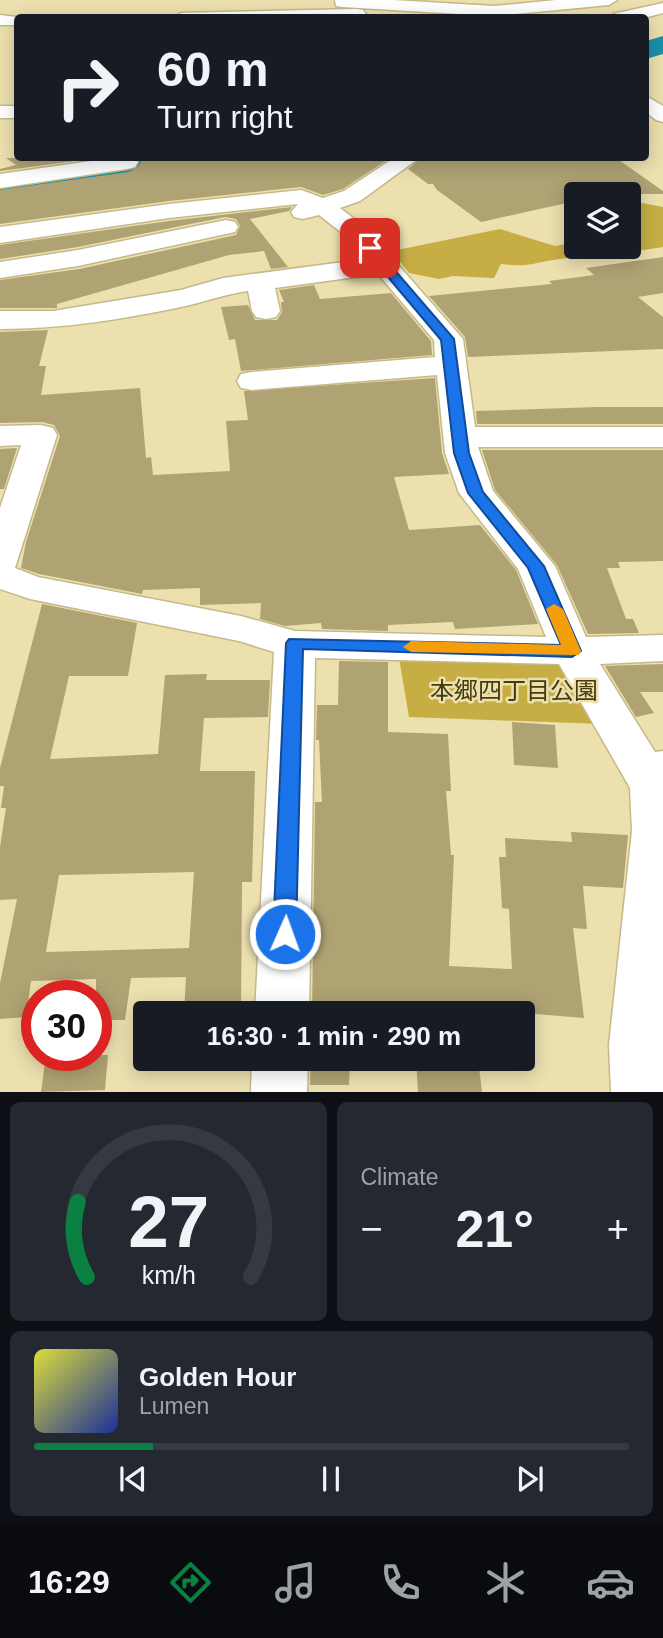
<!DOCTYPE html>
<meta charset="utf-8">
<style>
body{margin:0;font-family:Arial,"Noto Sans JP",sans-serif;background:#242831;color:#f1f3f6;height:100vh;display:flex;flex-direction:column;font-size:26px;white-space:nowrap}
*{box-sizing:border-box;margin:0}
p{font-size:23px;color:#9ea1a6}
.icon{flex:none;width:38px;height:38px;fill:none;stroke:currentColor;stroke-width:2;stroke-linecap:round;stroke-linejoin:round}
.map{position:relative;height:1092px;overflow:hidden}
.panel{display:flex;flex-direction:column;gap:10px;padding:10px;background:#0d0f14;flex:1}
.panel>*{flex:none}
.guide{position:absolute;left:14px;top:14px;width:635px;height:147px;border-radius:7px;box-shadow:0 4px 18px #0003;background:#171b24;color:#f1f3f6;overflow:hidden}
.controls{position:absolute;left:564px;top:182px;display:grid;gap:14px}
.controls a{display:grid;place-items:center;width:77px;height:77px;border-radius:7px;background:#171b24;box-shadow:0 4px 18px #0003;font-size:35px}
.speed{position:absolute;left:21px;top:980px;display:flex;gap:14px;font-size:35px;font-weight:700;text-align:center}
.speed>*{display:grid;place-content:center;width:91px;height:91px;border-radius:50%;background:#171b24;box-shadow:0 4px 18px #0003;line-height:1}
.speed .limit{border:10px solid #d22;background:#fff;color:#111}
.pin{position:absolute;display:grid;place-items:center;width:60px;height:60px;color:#fff;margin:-30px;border-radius:14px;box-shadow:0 4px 10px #0006}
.me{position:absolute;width:77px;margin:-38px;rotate:2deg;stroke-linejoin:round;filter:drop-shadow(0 0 5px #0008)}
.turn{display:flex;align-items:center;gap:24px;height:147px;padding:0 28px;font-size:32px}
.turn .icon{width:91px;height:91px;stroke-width:2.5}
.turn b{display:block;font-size:49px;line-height:60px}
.big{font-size:52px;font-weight:600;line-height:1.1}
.panel .tile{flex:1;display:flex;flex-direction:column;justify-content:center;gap:10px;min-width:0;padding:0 24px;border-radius:10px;background:#242831}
.panel .dial{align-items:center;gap:0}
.dial svg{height:182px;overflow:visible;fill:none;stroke:#363941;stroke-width:7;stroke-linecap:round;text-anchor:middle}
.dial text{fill:#f1f3f6;stroke:none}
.song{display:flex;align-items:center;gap:21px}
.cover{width:84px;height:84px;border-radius:10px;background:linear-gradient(135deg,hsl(60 70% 55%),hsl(230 70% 35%))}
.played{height:7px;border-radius:4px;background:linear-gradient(90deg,#0b8043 20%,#363941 20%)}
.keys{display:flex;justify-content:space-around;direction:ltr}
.heat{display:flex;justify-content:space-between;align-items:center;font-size:38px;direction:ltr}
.panel .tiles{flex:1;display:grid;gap:10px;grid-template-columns:1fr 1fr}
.tile:last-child{grid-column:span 2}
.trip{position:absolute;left:133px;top:1001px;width:402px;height:70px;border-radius:7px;background:#171b24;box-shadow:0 4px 18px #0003;font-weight:600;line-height:70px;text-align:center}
.dock{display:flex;height:112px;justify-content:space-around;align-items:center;background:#090b0e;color:#9ea1a6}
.dock .icon{width:49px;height:49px}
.dock .active{color:#0b8043}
.dock b{font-size:32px;color:#f1f3f6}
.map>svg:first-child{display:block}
</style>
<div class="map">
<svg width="663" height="1092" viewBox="0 0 663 1092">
<rect width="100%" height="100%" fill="#ece0af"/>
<g fill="#c6ae45">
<path d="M637 202 663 207V247C629 253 594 254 560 259 535 262 528 268 501 264L494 278 453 276 439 279 409 273 392 251 500 229 555 246 576 242V247H628V204Z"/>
<path d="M399 658 571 661 602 724 409 717Z"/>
</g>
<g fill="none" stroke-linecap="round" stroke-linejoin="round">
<g fill="#1a91a9" fill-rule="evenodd">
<path d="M663 36V54L646 59V41Z"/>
<path d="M134 158H267L262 166 220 176H162L0 197V175Z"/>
</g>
</g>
<g fill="#afa374" fill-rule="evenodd">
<path d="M6 158H97L0 171V169L16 165Z"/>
<path d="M138 158H390L343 189 323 195 301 187 169 201 0 224V190L128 172 137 168 141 162Z"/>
<path d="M421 158H616L663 191V194H576V201L481 222 437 190 433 184H428L408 169Z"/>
<path d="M292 207 289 211 250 219 288 267 271 269 264 251 229 255 57 304V308H0V280L79 269 236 235 240 226 236 219 225 217 78 247 0 259V245L169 221Z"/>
<path d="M663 257V293L638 297 663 317V349L468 357 465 337 429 296 552 284 549 281 594 275 586 268Z"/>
<path d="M314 285 320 299 391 293 431 341 432 355 241 371 235 339 229 340 221 307 248 305 255 320H277L282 312 281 302H284L279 290Z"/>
<path d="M48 330 39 366H46L41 395 140 388 146 458 151 457 153 475 230 471 226 421 248 420 244 391 435 378 442 453 449 474 394 477 409 530 480 525 516 570 538 624 455 629 453 622 388 625V631L322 629 321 623 285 626 260 619 261 603 200 605V588L143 590 142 594 39 574 21 568 26 542 60 436 54 425 42 422 0 423V332Z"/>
<path d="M597 407H663V424H477L476 411Z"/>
<path d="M17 448 4 489H0V449Z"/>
<path d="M482 450H663V561L618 562 620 568H607L626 619H633L639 633 588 634 557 565 495 490Z"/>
<path d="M42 604 137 623 128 676H69L50 759 158 754 165 675 207 674 206 680H270L268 717 204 718 200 771H255L252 882H242L241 1010H248V1013H184L186 977 131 978 125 1020H96V979L31 981 26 1017 0 1019V983L17 899 0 900V847L6 808H1L4 786H0V768ZM194 872 189 948 46 952 59 875Z"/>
<path d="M339 661 388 662V732L448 734 451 791H446L451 855H454L449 966 512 969 509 909 502 908 499 857H506L505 838 572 842 571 832 628 835 623 888 583 886 587 929 573 928 584 1018 523 1013H412V1010L350 1008V1013H312L315 802H322L319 740H316L317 705H338Z"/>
<path d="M663 664V692H640L654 713 636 717 605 666Z"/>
<path d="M512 722 555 725 558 768 514 765Z"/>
<path d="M46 1055H108L105 1090 41 1092Z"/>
<path d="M179 1059H244V1071L178 1070Z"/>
<path d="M311 1059H350L349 1085H310Z"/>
<path d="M416 1059H478L482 1092H418Z"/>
</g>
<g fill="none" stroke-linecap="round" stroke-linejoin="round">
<defs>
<g id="minor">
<path d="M335 0H393L494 6 556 0H617L609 5 494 16 342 7 336 6Z"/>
<path d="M663 3V13L644 18H611L613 14Z"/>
<path d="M357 9 363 10 366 14 363 18H173L181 13Z"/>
<path d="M0 15 25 18H18V25H0Z"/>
<path d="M646 96 663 106V122L656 120 646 112Z"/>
<rect x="0" y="106" width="18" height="12"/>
<path d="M112 158H135L138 162 135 167 127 169 0 188V174Z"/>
<path d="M394 158H419L360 201 340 208 365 227 463 339 475 427H663V447H478L493 491 555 566 586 637 663 635V661L600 664 655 752 663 751V1092H611L609 1045 632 831 630 788 559 664 315 658 309 1013H255L274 652 239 641 30 599 0 589V508L21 445 0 446V426L41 425 53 428 57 435 15 568 38 577 241 616 295 631 546 637 518 569 459 493 445 453 437 375 252 390 241 388 237 381 241 374 252 372 435 357 434 340 378 274 275 288 280 311 276 317 266 319 256 317 252 311 248 291C226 294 207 301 186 306 125 319 62 329 0 329V311H53L181 290 223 278 366 259 347 237 319 215 303 219 294 217 291 212 298 204 169 218 0 243V227L169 204 301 190 323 198 344 191Z"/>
<path d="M226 220 235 222 238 227 235 232 78 266 0 278V262L78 250Z"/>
<path d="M252 1059H308L307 1092H251Z"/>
</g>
</defs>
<use href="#minor" stroke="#c4b988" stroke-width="3"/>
<use href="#minor" fill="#fff" fill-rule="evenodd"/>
</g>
<path fill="#1a73e8" stroke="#114b97" stroke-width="2" d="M366 246H374L454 339 469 453 483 492 544 566 581 651 572 657 303 649 296 934 292 941 285 943 277 941 273 934 286 643 289 639 561 645 528 568 468 493 454 453 441 340 366 251Z"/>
<path fill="#f59e0b" d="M554 604 563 609 581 651 579 655 411 652 403 647 411 641 561 645 546 609Z"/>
<g text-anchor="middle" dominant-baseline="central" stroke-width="5" stroke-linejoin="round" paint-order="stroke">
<g font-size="24" fill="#453b0d" stroke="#ece0af">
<text x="514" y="690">本郷四丁目公園</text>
</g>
</g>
</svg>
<div class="controls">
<a><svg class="icon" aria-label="layers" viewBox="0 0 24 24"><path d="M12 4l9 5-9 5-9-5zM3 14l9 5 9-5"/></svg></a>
</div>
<div class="speed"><div class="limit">30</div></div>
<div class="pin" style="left:370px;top:248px;background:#d93025"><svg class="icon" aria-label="arrive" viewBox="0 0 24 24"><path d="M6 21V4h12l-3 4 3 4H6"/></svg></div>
<svg class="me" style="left:285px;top:934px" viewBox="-20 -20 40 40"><circle r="17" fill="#1a73e8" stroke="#fff" stroke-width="3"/><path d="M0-11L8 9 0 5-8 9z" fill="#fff"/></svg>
<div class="trip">16:30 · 1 min · 290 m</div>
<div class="guide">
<div class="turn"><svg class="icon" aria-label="right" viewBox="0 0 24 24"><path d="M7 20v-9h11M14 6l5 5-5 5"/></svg><div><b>60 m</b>Turn right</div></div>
</div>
</div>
<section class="panel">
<div class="tiles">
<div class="tile dial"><svg viewBox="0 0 100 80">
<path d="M14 69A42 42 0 1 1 86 69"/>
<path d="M14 69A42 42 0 0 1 10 36" stroke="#0b8043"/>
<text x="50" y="56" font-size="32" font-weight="700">27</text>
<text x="50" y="72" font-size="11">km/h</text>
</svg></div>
<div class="tile"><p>Climate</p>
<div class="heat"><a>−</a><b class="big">21°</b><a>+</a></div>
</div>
<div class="tile">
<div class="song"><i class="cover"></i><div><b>Golden Hour</b><p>Lumen</p></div></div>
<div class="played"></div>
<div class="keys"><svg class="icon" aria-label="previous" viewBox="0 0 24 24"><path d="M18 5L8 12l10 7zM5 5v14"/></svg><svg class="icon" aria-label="pause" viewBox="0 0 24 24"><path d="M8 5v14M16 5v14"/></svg><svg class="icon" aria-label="next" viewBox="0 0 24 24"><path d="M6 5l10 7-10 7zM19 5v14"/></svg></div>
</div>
</div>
</section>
<nav class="dock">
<b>16:29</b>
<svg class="icon active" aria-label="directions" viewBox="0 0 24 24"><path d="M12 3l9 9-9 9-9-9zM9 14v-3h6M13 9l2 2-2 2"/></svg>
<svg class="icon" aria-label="music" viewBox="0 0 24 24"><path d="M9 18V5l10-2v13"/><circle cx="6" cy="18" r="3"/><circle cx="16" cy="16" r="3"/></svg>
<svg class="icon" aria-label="phone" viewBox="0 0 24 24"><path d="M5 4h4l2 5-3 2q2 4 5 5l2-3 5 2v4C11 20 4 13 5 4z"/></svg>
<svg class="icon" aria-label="climate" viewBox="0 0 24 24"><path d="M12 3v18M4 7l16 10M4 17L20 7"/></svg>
<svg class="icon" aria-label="car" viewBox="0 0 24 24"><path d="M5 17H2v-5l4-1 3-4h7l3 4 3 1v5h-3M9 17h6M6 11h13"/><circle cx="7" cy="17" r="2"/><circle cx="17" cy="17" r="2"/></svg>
</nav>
